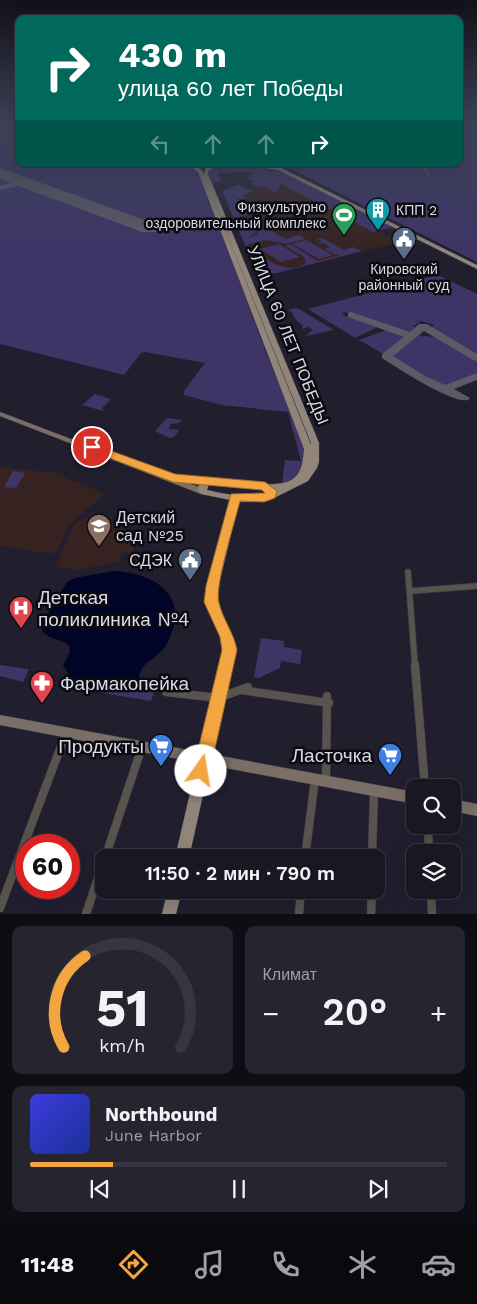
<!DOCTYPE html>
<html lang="ru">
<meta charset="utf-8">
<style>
body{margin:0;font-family:"Work Sans",sans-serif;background:#26242f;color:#f1f3f6;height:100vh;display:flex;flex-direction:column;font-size:19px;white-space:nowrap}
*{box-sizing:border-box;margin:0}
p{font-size:16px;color:#9f9fa5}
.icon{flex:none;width:28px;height:28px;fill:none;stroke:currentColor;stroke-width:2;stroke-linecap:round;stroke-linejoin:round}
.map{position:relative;height:914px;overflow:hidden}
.drawer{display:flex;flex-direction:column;gap:12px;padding:12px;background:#0e0d13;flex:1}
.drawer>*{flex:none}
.banner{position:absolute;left:15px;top:15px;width:448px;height:152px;border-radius:10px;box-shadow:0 5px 20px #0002,0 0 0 1px #373640;background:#00695c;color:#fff;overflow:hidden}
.buttons{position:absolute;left:406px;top:779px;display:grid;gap:10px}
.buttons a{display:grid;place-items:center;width:55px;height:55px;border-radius:10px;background:#191722;box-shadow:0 5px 20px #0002,0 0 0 1px #373640;font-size:25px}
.speed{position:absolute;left:15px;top:834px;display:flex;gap:10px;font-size:25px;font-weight:700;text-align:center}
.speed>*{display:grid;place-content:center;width:65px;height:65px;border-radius:50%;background:#191722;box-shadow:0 5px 20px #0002,0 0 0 1px #373640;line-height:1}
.speed .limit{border:8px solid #d22;background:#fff;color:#111}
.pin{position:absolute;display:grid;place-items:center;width:42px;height:42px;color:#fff;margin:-21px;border:2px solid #fff;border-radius:50%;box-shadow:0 1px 5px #0007}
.me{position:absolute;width:55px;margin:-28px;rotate:13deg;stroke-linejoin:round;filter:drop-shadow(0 0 4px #0008)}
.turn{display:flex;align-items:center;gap:18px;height:105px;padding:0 20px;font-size:22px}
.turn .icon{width:65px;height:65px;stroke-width:2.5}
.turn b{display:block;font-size:35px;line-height:42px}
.lanes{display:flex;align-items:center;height:48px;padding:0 20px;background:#0003;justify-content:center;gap:25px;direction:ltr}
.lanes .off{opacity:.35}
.big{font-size:38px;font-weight:600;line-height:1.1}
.drawer .widget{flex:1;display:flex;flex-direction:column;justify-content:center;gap:8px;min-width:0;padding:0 18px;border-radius:10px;background:#26242f}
.drawer .dial{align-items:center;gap:0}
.dial svg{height:130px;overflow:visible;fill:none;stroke:#373640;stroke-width:7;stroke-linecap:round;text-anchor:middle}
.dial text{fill:#f1f3f6;stroke:none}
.song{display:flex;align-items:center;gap:15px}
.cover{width:60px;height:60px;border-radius:8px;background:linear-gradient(135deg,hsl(240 70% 55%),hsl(230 70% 35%))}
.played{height:5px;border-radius:2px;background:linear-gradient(90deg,#f2a541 20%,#373640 20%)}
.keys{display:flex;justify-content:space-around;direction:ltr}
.heat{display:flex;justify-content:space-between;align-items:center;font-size:28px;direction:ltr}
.drawer .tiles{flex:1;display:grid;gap:12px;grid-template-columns:1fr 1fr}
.widget:last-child{grid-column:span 2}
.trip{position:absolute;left:95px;top:849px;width:290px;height:50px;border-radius:10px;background:#191722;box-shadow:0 5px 20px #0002,0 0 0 1px #373640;font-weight:600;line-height:50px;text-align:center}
.tab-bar{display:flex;height:80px;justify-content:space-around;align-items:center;background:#0a090e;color:#9f9fa5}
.tab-bar .icon{width:35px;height:35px}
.tab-bar .on{color:#f2a541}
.tab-bar b{font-size:22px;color:#f1f3f6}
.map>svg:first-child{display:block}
</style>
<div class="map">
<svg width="477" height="914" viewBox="0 0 477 914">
<rect width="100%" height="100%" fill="#211f2e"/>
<g fill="#362321">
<path d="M282 180 400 242 277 273 258 275 224 194Z"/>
<path d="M0 467 55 473 105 494 70 524 57 551 51 554 0 545Z"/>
<path d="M88 517 131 531 136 538 131 554 122 553 118 562 79 570 55 567 75 523Z"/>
</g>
<g fill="#3e3566">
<path d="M0 121H19V164H185L198 171 209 197 208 203 212 206 267 355 303 443 304 458 297 477 282 484 285 460 301 461 288 412 222 405 184 395V391L205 363 145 352 141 353 124 375 0 344Z"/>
<path d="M459 121H477V262L281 164H459Z"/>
<path d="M251 166 286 173 394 227 373 232 281 184 278 188 280 189H274L277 191 275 193 266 187C261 189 256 186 251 184L254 181 247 178 253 172 218 173 221 182 213 183 208 173 211 169Z"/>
<path d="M237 185 246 187 245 189 252 191 243 196 245 198 244 201 235 196H238H233L258 212 252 211V214L239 217 256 228 254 229 257 231 247 239 256 234 261 238 257 234 259 230 268 229 286 239 299 235 305 239 286 244 267 240 247 245C259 254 285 278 306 263L304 257 285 246 290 244 318 261 344 254 335 255 325 249 330 247 323 243 318 244 316 243 322 242 319 240 312 241 322 238 344 250 353 247 362 251 277 273 258 275 222 191Z"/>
<path d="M306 240 333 255 319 259 292 244Z"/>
<path d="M279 244 300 257 281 262 260 249Z"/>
<path d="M438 275 477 294V356L433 330 431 328 434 325 421 321 414 326 416 332 409 334 345 312 342 313 345 316 380 326 355 338 308 309Z"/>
<path d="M296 308 299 309 334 330 305 336 313 330 308 327 302 329 303 326 296 320 291 311 287 310Z"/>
<path d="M389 329 408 338 385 355 359 340Z"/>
<path d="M416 335 442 338 477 360V376L444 388 393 360V354Z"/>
<path d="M95 394 111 399 102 408 103 411 82 405Z"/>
<path d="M167 418 182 420 179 423 171 424 169 429 179 430 174 437 169 438 155 431Z"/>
<path d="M13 471 25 473 16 488 4 487Z"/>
<path d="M261 638 284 641V647L302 650 300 664 281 661 280 668 259 678 254 677Z"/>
<path d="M0 665 29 669 23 682 0 676Z"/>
<path d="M156 686 151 701 97 692 98 688 140 692 146 687Z"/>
</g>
<path fill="#000527" d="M113 571C160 573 193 600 165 647 157 659 140 662 139 678L129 684 119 685 72 680 63 665 70 652 69 646C61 638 51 641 42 631V623L67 582 75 578Z"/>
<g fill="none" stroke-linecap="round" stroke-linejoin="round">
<g fill="#5c5a67" fill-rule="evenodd">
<path d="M23 180H26V184L0 190V186Z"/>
<path d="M351 312 410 332 419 324H427L477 354V361L473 360 424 331 393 356 425 376 445 385 477 373V380L454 389 470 398 468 400C453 404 397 368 382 358V354L404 337 348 317V313Z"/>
</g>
<path fill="#5c5a67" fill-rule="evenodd" d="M0 168 156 224 159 228 156 232H142L0 179Z"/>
<defs>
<path id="pedestrian" d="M418 164 424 167 429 175"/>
<g id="minor-far1">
<path d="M408 572 415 666"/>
<path d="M411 591 477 586"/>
</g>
<g id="minor">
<path d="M415 665 425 788"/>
<path d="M241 690 329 703"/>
<path d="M166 692 218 698 248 687"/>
<path d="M326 780 327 696"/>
<path d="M428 825 429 852"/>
<path d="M105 858 142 747"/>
<path d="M305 858 315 779"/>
<path d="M372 858 374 791"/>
<path d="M431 890 432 914"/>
<path d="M0 908 66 733"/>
<path d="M86 914 104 860"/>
<path d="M299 914 301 890"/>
<path d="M371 914 372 890"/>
</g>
<g id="secondary">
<path d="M0 412 176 479 180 476 208 478 212 481 208 484 185 482 207 490 208 492 207 494H201L0 416Z"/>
<path d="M0 715 415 792V804L0 725Z"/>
<path d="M452 799 477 804V816L452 811Z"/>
</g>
<g id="primary">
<path d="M191 164 202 170 204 174 206 167 208 166 254 164 272 167 268 164H273L477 265V269L278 170 253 166 213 168 209 170 208 174 319 443V462L317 468 308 481 270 500 258 502H239L216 596C219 615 233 630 235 650L189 858H175L223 650C222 630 208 615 206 596L230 500 201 494 197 489 201 481 208 478C231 480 260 487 283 483 289 482 296 478 299 472 303 465 303 457 304 449L198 172 190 166ZM209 189 311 443V445ZM209 484 276 489C255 501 230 495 207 490Z"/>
<path d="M168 890H182L176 914H162Z"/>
</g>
</defs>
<use href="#pedestrian" stroke="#3b3947" stroke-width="2.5"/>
<use href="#minor-far1" stroke="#3b3947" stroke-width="7"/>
<use href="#minor" stroke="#3b3947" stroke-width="9"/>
<use href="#secondary" stroke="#3b3947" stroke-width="1"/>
<use href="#primary" stroke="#3b3947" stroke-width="1"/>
<use href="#pedestrian" stroke="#59534d" stroke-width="2"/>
<use href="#minor-far1" stroke="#59534d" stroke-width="5.5"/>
<use href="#minor" stroke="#59534d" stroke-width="8"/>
<use href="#secondary" fill="#796f66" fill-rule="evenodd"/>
<use href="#primary" fill="#918479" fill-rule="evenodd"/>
</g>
<linearGradient id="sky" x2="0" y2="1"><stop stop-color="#121119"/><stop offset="0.49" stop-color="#3d4257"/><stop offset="1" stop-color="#3d4257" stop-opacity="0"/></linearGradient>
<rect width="477" height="249" fill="url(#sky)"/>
<path fill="#f2a541" stroke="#9d6b2a" d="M92 444 175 474 265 482 277 491 275 498 264 502 240 501C235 521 214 587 219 603 223 620 234 633 237 650L210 771 207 776 201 779 195 776 193 771 222 650 220 637 204 602 206 586 231 494 265 493 262 490 173 482 88 450V445Z"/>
<defs>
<symbol id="building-pin" viewBox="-11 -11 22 30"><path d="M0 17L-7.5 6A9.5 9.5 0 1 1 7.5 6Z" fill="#0f9aa8" stroke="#0b0a10"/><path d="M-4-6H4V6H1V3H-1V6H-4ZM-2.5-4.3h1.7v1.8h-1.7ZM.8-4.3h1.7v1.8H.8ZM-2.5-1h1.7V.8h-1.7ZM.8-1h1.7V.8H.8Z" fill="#fff"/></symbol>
<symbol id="stadium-pin" viewBox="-11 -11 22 30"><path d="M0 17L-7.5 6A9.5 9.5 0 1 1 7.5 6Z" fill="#2e9e5b" stroke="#0b0a10"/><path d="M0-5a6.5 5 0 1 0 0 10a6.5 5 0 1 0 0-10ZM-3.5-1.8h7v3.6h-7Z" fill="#fff"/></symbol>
<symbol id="civic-pin" viewBox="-11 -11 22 30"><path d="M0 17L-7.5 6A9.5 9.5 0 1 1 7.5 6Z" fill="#5c6f8a" stroke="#0b0a10"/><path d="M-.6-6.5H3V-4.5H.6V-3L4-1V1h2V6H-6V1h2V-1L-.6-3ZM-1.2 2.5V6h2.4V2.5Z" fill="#fff"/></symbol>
<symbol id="school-pin" viewBox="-11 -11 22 30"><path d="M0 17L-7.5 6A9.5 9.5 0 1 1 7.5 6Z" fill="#8d6e63" stroke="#0b0a10"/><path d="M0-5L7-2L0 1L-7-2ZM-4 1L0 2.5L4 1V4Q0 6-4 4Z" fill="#fff"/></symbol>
<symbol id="hospital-pin" viewBox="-11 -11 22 30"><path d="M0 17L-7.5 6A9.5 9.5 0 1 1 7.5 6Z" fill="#e0444e" stroke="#0b0a10"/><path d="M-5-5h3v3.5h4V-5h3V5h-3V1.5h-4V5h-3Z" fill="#fff"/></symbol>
<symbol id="pharmacy-pin" viewBox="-11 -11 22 30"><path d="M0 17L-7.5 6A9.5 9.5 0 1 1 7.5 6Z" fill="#e0444e" stroke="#0b0a10"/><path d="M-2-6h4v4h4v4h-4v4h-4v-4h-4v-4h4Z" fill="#fff"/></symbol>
<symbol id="supermarket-pin" viewBox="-11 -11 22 30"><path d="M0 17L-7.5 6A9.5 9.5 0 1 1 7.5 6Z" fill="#3f7fe0" stroke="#0b0a10"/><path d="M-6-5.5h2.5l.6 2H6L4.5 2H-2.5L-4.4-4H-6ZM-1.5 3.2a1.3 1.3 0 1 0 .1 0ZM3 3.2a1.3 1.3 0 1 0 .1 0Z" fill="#fff"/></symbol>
</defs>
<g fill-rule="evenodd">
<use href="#building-pin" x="364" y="196" width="28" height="38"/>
<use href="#stadium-pin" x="330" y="201" width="28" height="38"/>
<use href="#civic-pin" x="390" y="225" width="28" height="38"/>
<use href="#school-pin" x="85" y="512" width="28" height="38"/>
<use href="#civic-pin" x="176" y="546" width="28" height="38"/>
<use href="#hospital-pin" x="7" y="594" width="28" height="38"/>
<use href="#pharmacy-pin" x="28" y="669" width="28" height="38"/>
<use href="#supermarket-pin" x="147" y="732" width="28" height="38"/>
<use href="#supermarket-pin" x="376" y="741" width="28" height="38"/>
</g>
<g text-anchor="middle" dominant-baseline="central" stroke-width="5" stroke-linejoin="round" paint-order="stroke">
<g font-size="14" fill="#dad9e3" stroke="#0b0a10" text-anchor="end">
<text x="326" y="207">Физкультурно<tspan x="326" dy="16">оздоровительный комплекс</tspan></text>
<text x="396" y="210" text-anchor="start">КПП 2</text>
<text x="404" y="269" text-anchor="middle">Кировский<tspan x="404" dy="16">районный суд</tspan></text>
</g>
<g font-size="16" fill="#dad9e3" stroke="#0b0a10">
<text transform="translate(288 335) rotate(68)">УЛИЦА 60 ЛЕТ ПОБЕДЫ</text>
</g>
<g font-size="16" fill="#dad9e3" stroke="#0b0a10" text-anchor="start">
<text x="116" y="517">Детский<tspan x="116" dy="18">сад №25</tspan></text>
<text x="172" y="560" text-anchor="end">СДЭК</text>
</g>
<g font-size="19" fill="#dad9e3" stroke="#0b0a10" text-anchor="start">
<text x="38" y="597">Детская<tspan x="38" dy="22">поликлиника №4</tspan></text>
<text x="60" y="683">Фармакопейка</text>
<text x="144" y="746" text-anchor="end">Продукты</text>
<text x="372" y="755" text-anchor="end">Ласточка</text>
</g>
</g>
</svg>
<div class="buttons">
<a><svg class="icon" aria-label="search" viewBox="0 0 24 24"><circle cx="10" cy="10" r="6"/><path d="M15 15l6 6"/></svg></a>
<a><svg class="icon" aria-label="layers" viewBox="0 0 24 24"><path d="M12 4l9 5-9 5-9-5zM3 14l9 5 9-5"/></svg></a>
</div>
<div class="speed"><div class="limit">60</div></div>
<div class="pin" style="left:92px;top:447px;background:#d93025"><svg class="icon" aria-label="arrive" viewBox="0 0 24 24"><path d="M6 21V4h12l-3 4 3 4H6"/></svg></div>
<svg class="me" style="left:201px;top:771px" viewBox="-20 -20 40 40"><circle r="19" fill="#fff"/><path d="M0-13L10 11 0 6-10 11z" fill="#f2a541"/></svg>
<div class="trip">11:50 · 2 мин · 790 m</div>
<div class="banner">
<div class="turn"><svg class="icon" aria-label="right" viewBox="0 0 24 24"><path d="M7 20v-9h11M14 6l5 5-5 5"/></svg><div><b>430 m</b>улица 60 лет Победы</div></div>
<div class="lanes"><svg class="icon off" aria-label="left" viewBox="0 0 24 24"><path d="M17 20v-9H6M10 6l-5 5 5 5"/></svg><svg class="icon off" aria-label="ahead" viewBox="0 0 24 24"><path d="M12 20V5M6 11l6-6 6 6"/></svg><svg class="icon off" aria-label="ahead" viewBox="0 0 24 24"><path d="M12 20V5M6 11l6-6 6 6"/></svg><svg class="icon" aria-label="right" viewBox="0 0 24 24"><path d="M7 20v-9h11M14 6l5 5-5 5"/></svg></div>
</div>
</div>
<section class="drawer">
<div class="tiles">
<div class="widget dial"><svg viewBox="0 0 100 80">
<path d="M14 69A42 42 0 1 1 86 69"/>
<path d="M14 69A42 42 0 0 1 27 13" stroke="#f2a541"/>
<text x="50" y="56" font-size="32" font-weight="700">51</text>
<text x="50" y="72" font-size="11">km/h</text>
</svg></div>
<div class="widget"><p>Климат</p>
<div class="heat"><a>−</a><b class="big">20°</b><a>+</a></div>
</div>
<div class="widget">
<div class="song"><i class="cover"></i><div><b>Northbound</b><p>June Harbor</p></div></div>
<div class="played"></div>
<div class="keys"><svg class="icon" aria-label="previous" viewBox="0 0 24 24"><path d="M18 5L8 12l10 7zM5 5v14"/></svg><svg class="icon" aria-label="pause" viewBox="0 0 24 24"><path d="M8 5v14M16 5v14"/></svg><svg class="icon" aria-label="next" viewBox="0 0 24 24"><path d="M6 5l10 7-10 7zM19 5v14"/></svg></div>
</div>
</div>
</section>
<nav class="tab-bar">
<b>11:48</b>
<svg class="icon on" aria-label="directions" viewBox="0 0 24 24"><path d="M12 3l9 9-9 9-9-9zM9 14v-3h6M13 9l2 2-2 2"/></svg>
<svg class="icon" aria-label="music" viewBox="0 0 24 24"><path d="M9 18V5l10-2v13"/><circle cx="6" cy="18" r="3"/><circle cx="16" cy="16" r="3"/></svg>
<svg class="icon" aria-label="phone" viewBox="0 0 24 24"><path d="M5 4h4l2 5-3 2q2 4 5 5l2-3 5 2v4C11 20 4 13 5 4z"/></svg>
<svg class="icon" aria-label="climate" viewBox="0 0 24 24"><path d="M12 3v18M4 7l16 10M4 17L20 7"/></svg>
<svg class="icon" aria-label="car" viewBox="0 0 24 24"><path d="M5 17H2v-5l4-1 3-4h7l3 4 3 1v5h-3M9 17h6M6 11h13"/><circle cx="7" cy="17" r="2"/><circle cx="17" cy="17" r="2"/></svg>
</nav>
